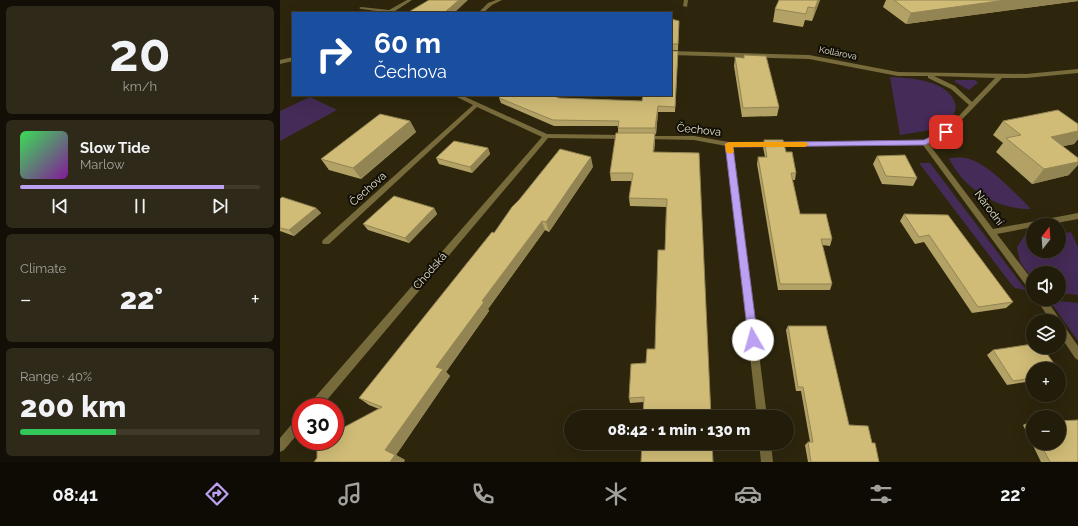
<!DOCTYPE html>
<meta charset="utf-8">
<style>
body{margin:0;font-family:Raleway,sans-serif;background:#2e2918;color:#f1f3f6;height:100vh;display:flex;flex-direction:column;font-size:15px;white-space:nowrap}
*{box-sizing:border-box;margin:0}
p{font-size:13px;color:#a2a19c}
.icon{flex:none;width:22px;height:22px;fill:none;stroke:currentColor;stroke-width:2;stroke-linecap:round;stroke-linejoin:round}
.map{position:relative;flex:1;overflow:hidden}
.drawer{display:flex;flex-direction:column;gap:6px;padding:6px;background:#130f06;width:280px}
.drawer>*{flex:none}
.top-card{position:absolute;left:12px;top:12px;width:380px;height:84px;border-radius:0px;box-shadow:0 4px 16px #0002,0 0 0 1px #3f3a2b;background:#1a4fa0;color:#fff;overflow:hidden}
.needle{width:26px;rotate:17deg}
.fabs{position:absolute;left:746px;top:218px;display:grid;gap:8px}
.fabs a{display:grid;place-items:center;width:40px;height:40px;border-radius:50%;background:#221c0a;box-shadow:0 4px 16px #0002,0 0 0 1px #3f3a2b;font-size:20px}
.speed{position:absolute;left:12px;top:398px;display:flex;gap:8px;font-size:20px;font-weight:700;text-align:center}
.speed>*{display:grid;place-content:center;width:52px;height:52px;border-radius:50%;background:#221c0a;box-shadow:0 4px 16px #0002,0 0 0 1px #3f3a2b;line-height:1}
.speed .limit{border:6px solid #d22;background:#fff;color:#111}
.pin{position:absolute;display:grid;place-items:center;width:34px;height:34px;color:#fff;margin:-17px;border-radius:8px;box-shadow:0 2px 6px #0006}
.me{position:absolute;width:44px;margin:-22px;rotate:353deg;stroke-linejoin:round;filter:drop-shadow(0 0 3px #0008)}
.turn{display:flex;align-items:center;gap:14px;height:84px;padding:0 16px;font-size:18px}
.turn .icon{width:52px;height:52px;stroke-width:2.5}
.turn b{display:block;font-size:28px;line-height:34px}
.big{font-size:30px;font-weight:800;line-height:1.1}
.drawer .widget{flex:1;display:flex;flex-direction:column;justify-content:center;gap:6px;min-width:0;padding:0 14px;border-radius:6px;background:#2e2918}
.drawer .dial{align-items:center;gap:0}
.dial b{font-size:52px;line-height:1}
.song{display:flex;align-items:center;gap:12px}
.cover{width:48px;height:48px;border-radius:6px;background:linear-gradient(135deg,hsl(130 70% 55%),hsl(290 70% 35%))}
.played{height:4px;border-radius:2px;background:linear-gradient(90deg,#bca0f2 85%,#3f3a2b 85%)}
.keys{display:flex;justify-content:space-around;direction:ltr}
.heat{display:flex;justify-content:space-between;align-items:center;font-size:22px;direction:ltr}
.charge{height:6px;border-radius:3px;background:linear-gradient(90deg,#34c759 40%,#3f3a2b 0)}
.trip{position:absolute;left:284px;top:410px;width:230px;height:40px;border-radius:20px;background:#221c0a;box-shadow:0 4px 16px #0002,0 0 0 1px #3f3a2b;font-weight:800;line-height:40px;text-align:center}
.dock{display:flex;height:64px;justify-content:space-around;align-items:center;background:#0e0b04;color:#a2a19c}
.dock .icon{width:28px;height:28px}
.dock .on{color:#bca0f2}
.dock b{font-size:18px;color:#f1f3f6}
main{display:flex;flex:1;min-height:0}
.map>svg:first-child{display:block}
</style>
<main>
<section class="drawer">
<div class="widget dial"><b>20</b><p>km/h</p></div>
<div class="widget">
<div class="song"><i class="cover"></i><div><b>Slow Tide</b><p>Marlow</p></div></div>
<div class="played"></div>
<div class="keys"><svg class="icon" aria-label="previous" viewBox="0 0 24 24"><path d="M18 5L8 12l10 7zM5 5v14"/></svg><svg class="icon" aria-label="pause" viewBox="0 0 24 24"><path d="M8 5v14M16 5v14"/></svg><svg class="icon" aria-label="next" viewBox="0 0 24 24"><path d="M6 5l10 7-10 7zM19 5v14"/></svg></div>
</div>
<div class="widget"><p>Climate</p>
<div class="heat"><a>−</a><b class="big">22°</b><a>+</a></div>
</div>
<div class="widget"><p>Range · 40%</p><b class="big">200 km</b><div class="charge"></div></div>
</section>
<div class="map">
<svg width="798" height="462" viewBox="0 0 798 462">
<rect width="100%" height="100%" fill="#2d260d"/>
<g fill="#452b57">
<path d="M610 77C630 78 668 80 675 103 677 108 674 116 669 120 657 131 636 132 620 135Z"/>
<path d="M675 80H695L698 83 689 90 675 82Z"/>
<path d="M30 97 57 110 0 141V111Z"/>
<path d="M669 158C675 158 680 157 685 158 705 160 737 195 751 209 718 210 683 189 669 158Z"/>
<path d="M639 163H650L746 290 735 288 731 284Z"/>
<path d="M753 231V251H779V234L791 232 798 247V295L779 293V273H753V280L740 262 737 247 745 235Z"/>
<path d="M769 300 798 303V341Z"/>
</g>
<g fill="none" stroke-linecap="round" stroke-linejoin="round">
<g fill="#776a3b" fill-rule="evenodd">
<path d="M127 0H132L112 13 81 9 79 8 81 7 109 10Z"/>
<path d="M404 0H408L407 7 403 6Z"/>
<path d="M13 57V61L0 64V60Z"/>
</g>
<g fill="#776a3b" fill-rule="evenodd">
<path d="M216 0H222L212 5 203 13H198L208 3Z"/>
<path d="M391 51 529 55 618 72 746 74 798 69V73L746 78H722L669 133 649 144 713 229 798 213V219L766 225H753V227L717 234 753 281V292L750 291 643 145 453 146 487 417H477L446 146 414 140 364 139 361 137 362 136H414L449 142 644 141 665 131 689 105 671 89 648 78V76H618L529 59 391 55ZM654 76 715 78 692 102 675 86Z"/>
<path d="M173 95H181L267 134 346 135 349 137 346 139 268 138 41 407H29L30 403 262 137 197 107 49 244H43L42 242 43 240 193 105Z"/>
<path d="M756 299H766L779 318 780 322 782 323 798 346V360L795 358 779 334V321H771Z"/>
<path d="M21 417V430L4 450 0 452V438L17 418Z"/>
<path d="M479 443H491L493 462H481Z"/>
</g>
</g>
<g fill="#b3a266">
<path d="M540 0 532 21 525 20 523 27 493 22 495 9Z"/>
<path d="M606 0H798V1L626 24 603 7Z"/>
<path d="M391 19 399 21 398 50H391Z"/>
<path d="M398 51 395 112H378L376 134H375V141L374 152 419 153 364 402 350 403 349 398 366 363 375 349 385 250 386 207 350 206 349 198 352 181H331L330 173 338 133V126H274L221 103 219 98H279L362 101Z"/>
<path d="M464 55 499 107 497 116 462 117 454 66 455 57 464 58Z"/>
<path d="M130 121 136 132 81 179 49 170 41 159Z"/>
<path d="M723 121 798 124V139L794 144 783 146 789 175 752 184 716 152 723 143 713 135Z"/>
<path d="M484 140 506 152 516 173 515 180H512L520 214 552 239 550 246 542 245 552 284 550 290H498L477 164 478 157H485L483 147Z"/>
<path d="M208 148 210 154 192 173 159 164 156 158Z"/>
<path d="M597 156 637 178 633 186 602 184 593 164Z"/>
<path d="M313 167 269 232 265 230 208 309 209 311 166 372 170 376 116 455 125 460 34 462 99 409 89 405 79 398Z"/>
<path d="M0 199 36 208 41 213 14 236 0 231Z"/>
<path d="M154 208 157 214 129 243 88 230 83 224Z"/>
<path d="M624 214 733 302 726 308 692 313 644 242 635 244 620 221Z"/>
<path d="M508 326 569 425 592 443 599 462H528L525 445 528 442H530L521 391H516L506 330Z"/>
<path d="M713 350 753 369V381L727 385 707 355Z"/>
<path d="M753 421V443H779L798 462H761L743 425 749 422Z"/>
</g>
<g fill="#928453">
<path d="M179 0H188L174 13H164Z"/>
<path d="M538 0H540L532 21 535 8Z"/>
<path d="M726 0H798V1L626 24 631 13Z"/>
<path d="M378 106V112L376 134 375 128Z"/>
<path d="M130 121 136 132 81 179 73 168Z"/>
<path d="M798 131V139L794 144 760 151 771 137Z"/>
<path d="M375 133V141L373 160V152Z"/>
<path d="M208 148 210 154 192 173 190 167Z"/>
<path d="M311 157 313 167 269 232 266 222Z"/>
<path d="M798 162V165L789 175 752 184 764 169Z"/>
<path d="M36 208 41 213 14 236 9 230Z"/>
<path d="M154 208 157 214 129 243 125 238Z"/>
<path d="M262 221 265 230 208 309 209 311 166 372 170 376 116 455 125 460 124 462H110L105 450 156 367 202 301Z"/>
</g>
<g fill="#d0bc77" stroke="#928453">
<path d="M149 0H179L164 13H127Z"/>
<path d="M499 0H538L535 8 528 7 526 14 495 9Z"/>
<path d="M614 0H726L631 13Z"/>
<path d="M391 19 399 21 398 44H391Z"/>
<path d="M391 51H398L395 107 378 106 375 128H338L339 121 273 120 219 98 222 95H271L279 98 362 101 363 95H391Z"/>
<path d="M464 55 486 56 499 107 463 108 455 57 464 58Z"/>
<path d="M778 110 798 124V131L771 137 798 158V162L764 169 726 138 741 135 723 121Z"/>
<path d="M100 114 130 121 73 168 41 159Z"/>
<path d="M336 133H375L373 152 419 153 431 417H363L364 397 349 398 351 364 366 363 367 349H375L378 250H385L387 199 349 198 353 173H330Z"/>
<path d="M484 140H503L506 152H512L516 173H511L520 214H546L552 239H541L552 284H500L478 157H487Z"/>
<path d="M174 141 208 148 190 167 156 158Z"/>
<path d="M280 149 311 157 266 222 262 221 202 301 204 302 156 367 163 369 105 450 115 455 110 462H34L37 458V450L44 441H55V432L102 407 79 398 212 232 214 233 232 207 239 200Z"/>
<path d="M625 155 637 178 606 176 597 156Z"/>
<path d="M114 196 154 208 125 238 83 224Z"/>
<path d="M2 197 36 208 9 230 0 228V199Z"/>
<path d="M624 214 668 215 733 302 698 307 649 235 639 237Z"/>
<path d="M508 326H546L569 425 588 426 592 443H595L599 462H531L528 442H533L523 387H518Z"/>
<path d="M753 344V347H762L778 369H753V378L733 381 713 350Z"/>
<path d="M779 370 782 374H779Z"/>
<path d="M798 420V462H770L760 443H779V421Z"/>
<path d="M753 421V429L749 422Z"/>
<path d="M362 443H432L433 462H361Z"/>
</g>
<path fill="#bca0f2" stroke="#7a689d" d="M666 129 670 132 669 133 645 145 453 147 478 340 477 344 473 345 469 344 445 144 446 143 644 140Z"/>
<path fill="#f59e0b" d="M449 142H525L529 144 525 147H453L454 152 450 154 446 152 445 144Z"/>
<g text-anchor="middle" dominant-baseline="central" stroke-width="4" stroke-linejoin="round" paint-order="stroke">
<g font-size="9" fill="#e6e2d3" stroke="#120f05">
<text transform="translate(558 53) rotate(11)">Kollárova</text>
</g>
<g font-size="11" fill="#e6e2d3" stroke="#120f05">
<text transform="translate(419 130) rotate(6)">Čechova</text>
<text transform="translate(88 189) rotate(-42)">Čechova</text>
<text transform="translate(709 208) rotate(53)">Národní</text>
<text transform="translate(150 271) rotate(-49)">Chodská</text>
</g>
</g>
</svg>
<div class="fabs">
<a><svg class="needle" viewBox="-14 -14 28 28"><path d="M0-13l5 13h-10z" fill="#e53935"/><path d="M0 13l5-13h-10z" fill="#a2a19c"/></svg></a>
<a><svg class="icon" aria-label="sound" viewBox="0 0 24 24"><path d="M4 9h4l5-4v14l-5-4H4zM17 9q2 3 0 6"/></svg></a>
<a><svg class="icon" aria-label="layers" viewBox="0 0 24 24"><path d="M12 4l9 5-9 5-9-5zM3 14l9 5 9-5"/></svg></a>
<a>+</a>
<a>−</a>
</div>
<div class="speed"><div class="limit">30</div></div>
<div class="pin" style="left:666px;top:132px;background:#d93025"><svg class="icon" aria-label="arrive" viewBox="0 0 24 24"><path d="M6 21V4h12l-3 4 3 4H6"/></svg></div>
<svg class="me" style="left:473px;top:340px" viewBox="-20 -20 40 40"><circle r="19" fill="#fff"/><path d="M0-13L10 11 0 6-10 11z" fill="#bca0f2"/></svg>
<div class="trip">08:42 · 1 min · 130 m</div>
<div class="top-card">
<div class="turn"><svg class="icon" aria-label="right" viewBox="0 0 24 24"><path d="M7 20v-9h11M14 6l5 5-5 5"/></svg><div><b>60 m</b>Čechova</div></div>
</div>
</div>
</main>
<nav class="dock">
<b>08:41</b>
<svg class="icon on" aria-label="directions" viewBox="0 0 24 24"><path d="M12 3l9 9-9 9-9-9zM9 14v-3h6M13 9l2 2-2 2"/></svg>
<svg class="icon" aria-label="music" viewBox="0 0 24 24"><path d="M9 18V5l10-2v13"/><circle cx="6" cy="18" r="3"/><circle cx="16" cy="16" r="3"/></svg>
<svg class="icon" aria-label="phone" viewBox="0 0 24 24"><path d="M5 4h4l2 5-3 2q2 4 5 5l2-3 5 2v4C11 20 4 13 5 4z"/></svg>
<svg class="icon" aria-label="climate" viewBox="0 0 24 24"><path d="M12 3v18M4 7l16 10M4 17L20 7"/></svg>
<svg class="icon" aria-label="car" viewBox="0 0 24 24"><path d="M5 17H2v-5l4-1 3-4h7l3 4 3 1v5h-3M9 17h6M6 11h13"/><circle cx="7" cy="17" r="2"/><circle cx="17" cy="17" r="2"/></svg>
<svg class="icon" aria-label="filters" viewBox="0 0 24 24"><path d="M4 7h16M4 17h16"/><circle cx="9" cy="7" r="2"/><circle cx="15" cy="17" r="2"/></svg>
<b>22°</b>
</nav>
